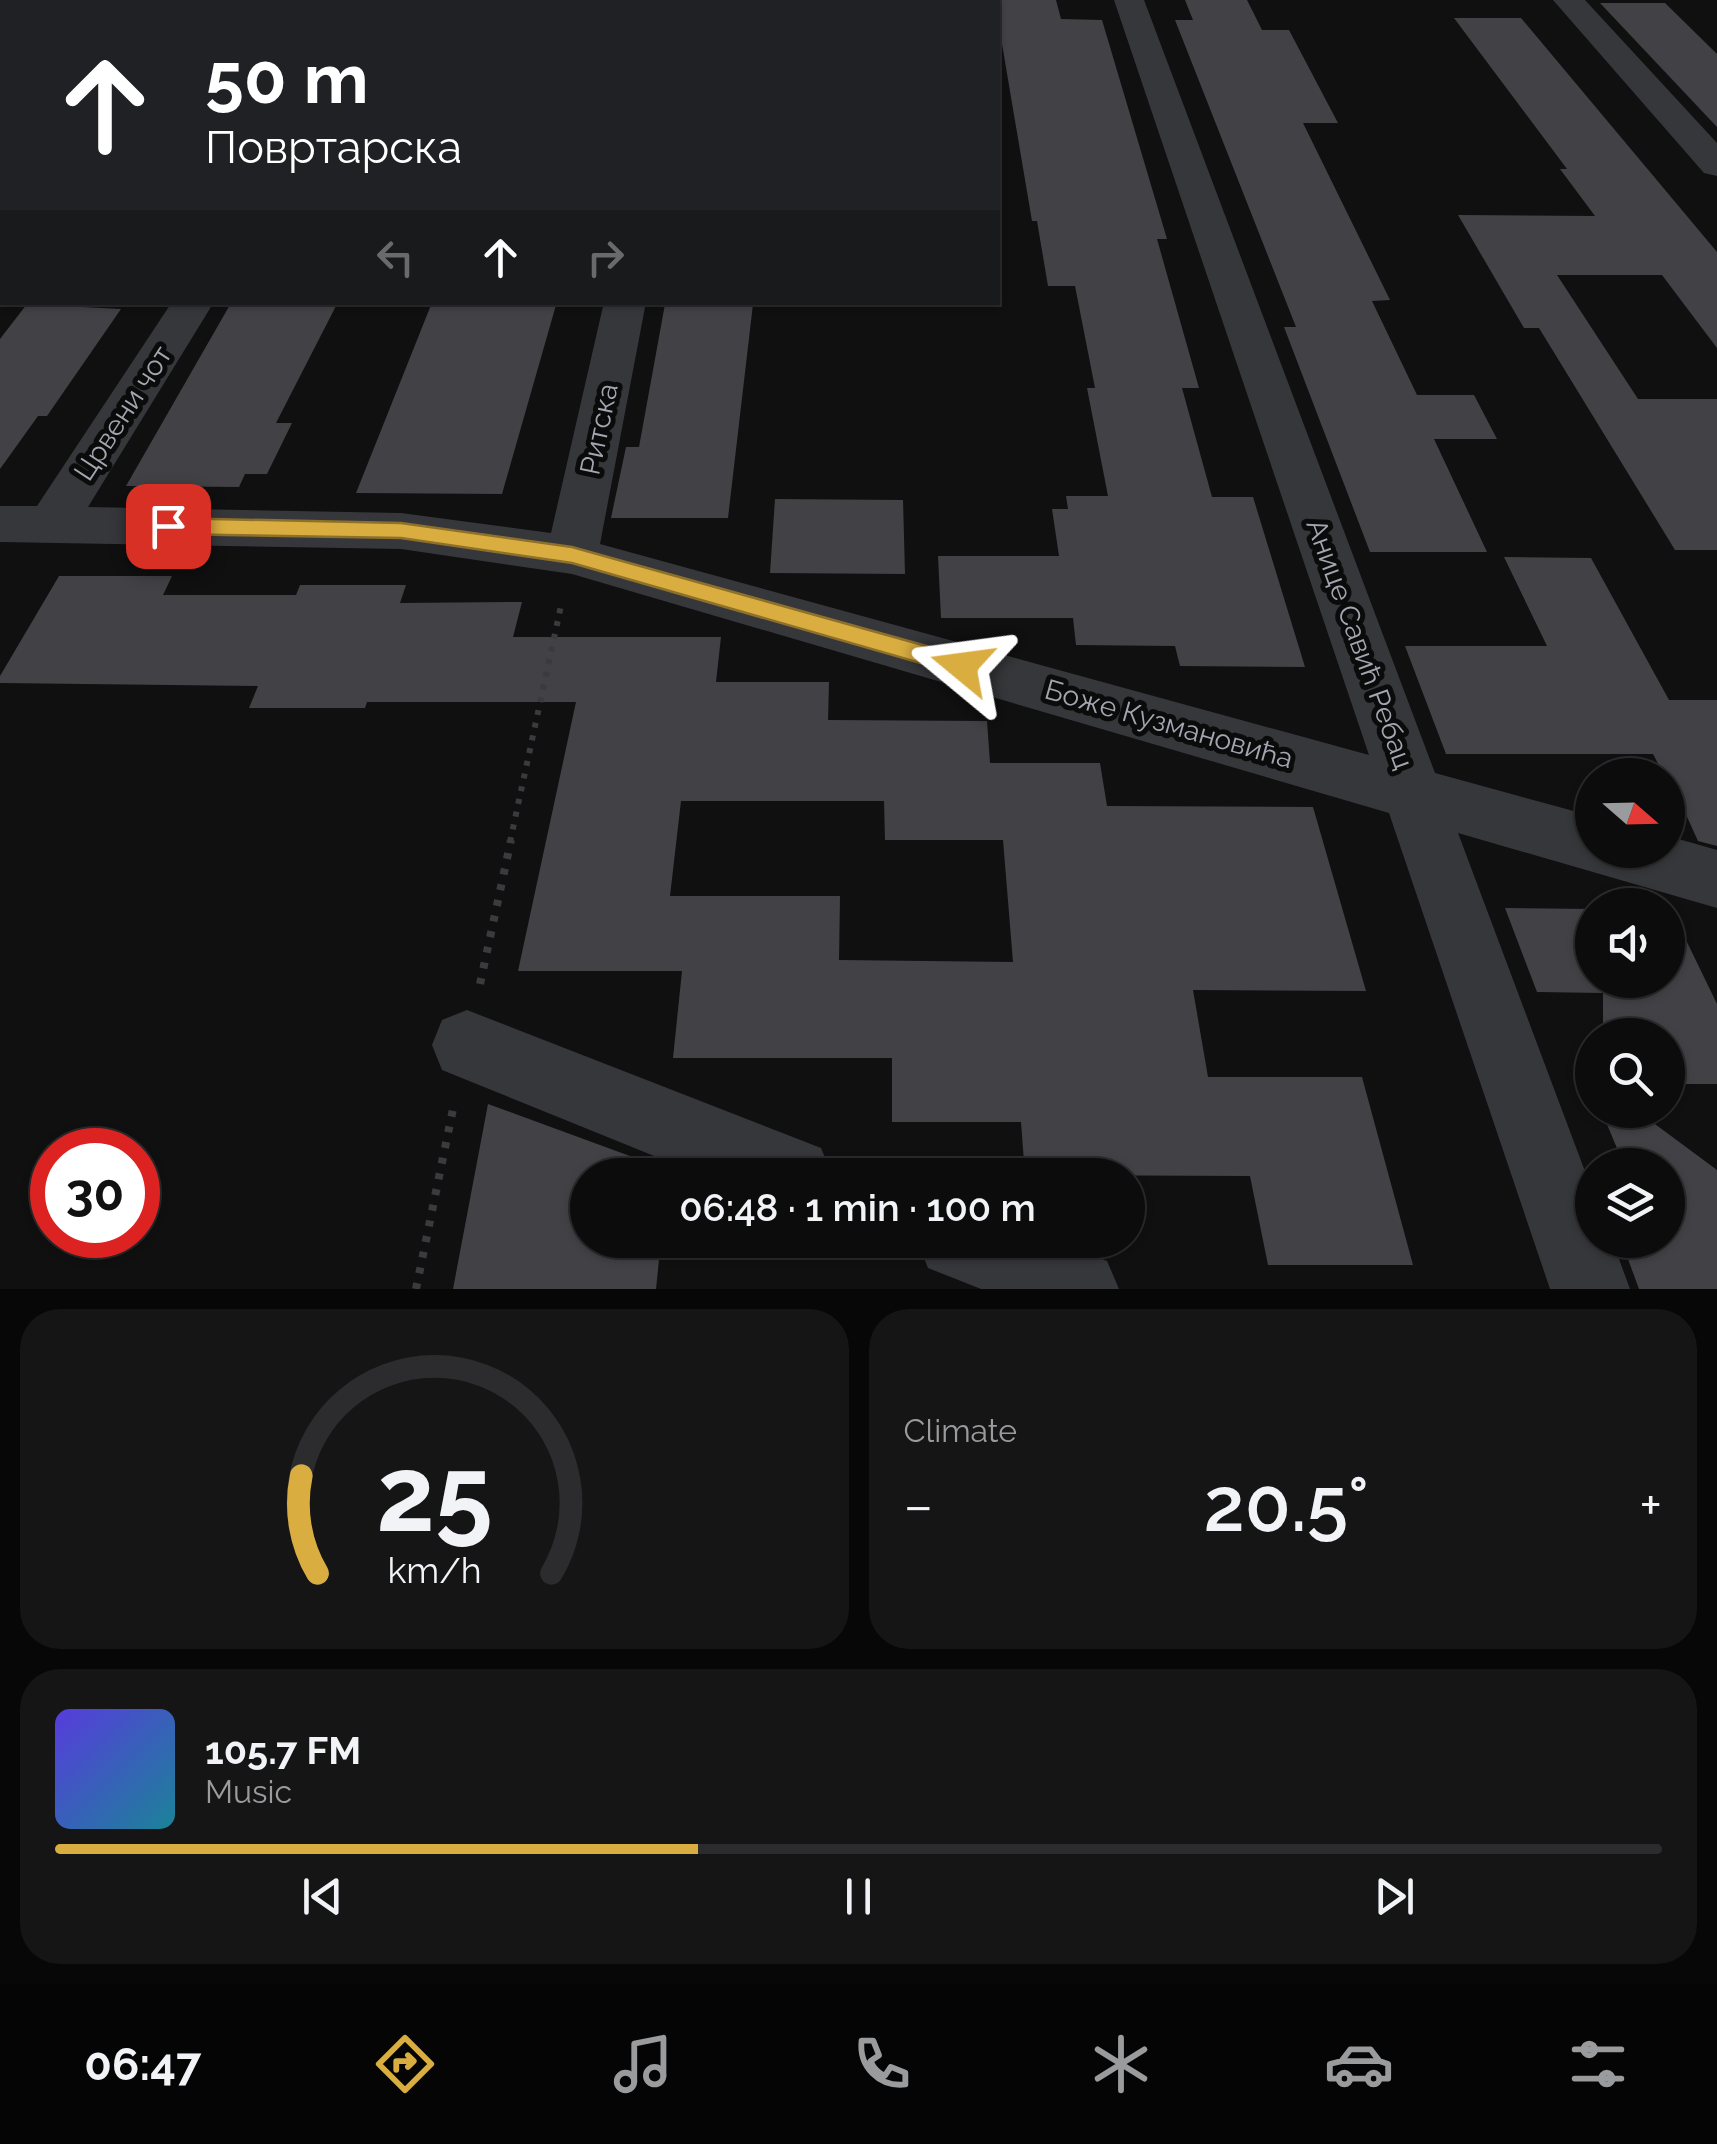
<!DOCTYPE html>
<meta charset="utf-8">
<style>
body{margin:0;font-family:Raleway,sans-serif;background:#151516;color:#f1f3f6;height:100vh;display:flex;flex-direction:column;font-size:38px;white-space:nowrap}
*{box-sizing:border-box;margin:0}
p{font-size:32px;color:#9a9b9d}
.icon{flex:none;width:55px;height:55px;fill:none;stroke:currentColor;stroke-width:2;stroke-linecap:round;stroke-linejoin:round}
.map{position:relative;height:1289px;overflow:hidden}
.details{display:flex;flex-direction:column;gap:20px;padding:20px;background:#070707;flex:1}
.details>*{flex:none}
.banner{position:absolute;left:0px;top:0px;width:1000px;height:305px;box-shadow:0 2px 8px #0004,0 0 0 2px #2c2c2e;background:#202124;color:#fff;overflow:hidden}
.needle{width:65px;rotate:110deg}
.tools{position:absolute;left:1575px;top:758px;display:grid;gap:20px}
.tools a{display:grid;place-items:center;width:110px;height:110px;border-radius:50%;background:#0c0c0d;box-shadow:0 2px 8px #0004,0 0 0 2px #2c2c2e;font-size:50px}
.speed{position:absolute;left:30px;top:1128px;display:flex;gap:20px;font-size:50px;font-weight:700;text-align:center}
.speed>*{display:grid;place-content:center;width:130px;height:130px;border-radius:50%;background:#0c0c0d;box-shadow:0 2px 8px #0004,0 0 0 2px #2c2c2e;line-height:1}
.speed .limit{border:15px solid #d22;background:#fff;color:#111}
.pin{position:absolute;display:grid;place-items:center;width:85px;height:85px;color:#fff;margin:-42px;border-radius:20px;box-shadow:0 5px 15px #0006}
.me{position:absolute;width:110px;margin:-55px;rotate:286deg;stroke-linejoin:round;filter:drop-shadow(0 0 8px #0008)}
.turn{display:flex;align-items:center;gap:35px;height:210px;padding:0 40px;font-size:45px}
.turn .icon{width:130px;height:130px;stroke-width:2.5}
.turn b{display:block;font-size:70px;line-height:85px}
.lanes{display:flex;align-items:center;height:95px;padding:0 40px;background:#0003;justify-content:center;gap:50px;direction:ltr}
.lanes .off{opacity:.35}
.big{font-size:75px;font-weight:600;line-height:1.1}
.details .tile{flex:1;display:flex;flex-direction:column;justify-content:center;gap:15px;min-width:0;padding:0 35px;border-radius:40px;background:#151516}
.details .dial{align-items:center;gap:0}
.dial svg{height:260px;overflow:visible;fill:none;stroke:#2c2c2e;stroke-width:7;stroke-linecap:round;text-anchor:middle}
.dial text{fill:#f1f3f6;stroke:none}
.song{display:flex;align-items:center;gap:30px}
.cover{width:120px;height:120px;border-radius:15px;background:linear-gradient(135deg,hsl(250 70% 55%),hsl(190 70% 35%))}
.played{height:10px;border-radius:5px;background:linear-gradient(90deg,#d9ad40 40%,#2c2c2e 40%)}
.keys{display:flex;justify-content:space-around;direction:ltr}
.heat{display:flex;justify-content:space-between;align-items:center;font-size:55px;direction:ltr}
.details .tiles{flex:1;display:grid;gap:20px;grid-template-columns:1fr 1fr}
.tile:last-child{grid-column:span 2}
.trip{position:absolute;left:570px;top:1158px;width:575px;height:100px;border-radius:50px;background:#0c0c0d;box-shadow:0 2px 8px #0004,0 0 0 2px #2c2c2e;font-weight:600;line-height:100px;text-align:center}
.tabs{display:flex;height:160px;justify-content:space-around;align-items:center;background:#050505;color:#9a9b9d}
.tabs .icon{width:70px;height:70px}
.tabs .selected{color:#d9ad40}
.tabs b{font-size:45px;color:#f1f3f6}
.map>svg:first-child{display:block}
</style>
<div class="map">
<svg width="1717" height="1289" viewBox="0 0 1717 1289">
<rect width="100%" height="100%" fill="#101011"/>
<g fill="#424246" fill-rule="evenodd">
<path d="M998 0H1056L1061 19 1102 20 1167 239H1157L1199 388H1182L1212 497H1253L1305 667 1180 666 1175 646 1076 645 1073 618H941L938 556H1059L1052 509H1068L1066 496H1108L1087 388H1095L1075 286H1048L1037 221H1032L1002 44H998Z"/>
<path d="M1185 0H1247L1262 30H1289L1338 123H1303L1390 300 1372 301 1417 395H1474L1497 439H1434L1487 552H1370L1284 327H1296L1175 20H1193Z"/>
<path d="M1600 3H1665L1717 54V127Z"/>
<path d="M1454 18H1521L1717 252V348L1662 275H1557L1638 399H1717V550H1675L1539 328H1524L1458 215 1595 216 1560 169H1567Z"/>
<path d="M438 302 556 305 502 494 356 493 431 305Z"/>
<path d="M231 303 337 304 276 423H292L267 474H245L239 487 126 486Z"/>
<path d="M27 304 121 309 47 416H38L0 469V339Z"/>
<path d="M665 304H753L728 518H611L626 447H639Z"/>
<path d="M775 499 903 500 905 574 770 573Z"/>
<path d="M1504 557 1591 558 1669 700H1717V846L1698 841 1668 775H1664L1653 754H1446L1405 646H1547Z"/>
<path d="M59 576H172L163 595H296L300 585H406L400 603 522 602 513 637H721L716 682H829L828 720 987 721 990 763H1100L1107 806 1313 807 1366 991 1193 990 1208 1077H1362L1413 1265H1268L1250 1176 1025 1175 1021 1122H892V1058H673L682 971H518L576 702H367L365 708H249L258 686 0 683V676ZM681 801H884L885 840H1003L1013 962 839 960 840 896H670Z"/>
<path d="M1505 908 1592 909V980H1668V909H1671L1717 1004V1084H1668V1035H1603V993L1537 992Z"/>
<path d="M488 1104 668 1170 667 1175H588V1240H661L656 1289H453Z"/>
<path d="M1601 1110H1636L1717 1170V1289H1639L1621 1240H1668V1165H1624Z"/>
</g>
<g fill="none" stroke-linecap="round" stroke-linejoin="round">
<path stroke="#393b3e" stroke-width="6" stroke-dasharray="5 8" stroke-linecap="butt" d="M510 842 562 601"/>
<g stroke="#393b3e" stroke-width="8" stroke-dasharray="6 10" stroke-linecap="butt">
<path d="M480 984 511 840"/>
<path d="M416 1289 454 1104"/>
</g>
<g fill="#36373a" fill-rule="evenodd">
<path d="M1114 0H1144L1435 773 1592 816V850H1668V836L1717 850V908L1458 833 1592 1190V1240H1612L1630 1289H1550L1389 813 572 574 401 549 0 542V506H37L172 302H214L88 507 401 513 551 533 604 302H646L600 544 1369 755Z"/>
<path d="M1553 0H1585L1717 143V176L1704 173Z"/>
<path d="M2 65V87L0 88V66Z"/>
<rect x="0" y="117" width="2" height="20"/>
<path d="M467 1010 821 1148 832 1175H701L442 1070 432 1045 442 1020Z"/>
<path d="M917 1240H1056L1107 1261 1119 1289H981L928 1268Z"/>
</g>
</g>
<path fill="#d9ad40" stroke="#8d702a" stroke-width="2.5" d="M168 518 401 523 572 547 962 656 974 666 962 675 572 563 401 538 168 534 158 526Z"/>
<g text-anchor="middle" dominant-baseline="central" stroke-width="10" stroke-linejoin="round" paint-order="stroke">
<g font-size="28" fill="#a3a6b0" stroke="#0b0b0c">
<text transform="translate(123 413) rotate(-57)">Црвени чот</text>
<text transform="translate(599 429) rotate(-78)">Ритска</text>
<text transform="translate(1360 644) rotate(70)">Анице Савић Ребац</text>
<text transform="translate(1169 724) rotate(16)">Боже Кузмановића</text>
</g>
</g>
</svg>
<div class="tools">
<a><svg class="needle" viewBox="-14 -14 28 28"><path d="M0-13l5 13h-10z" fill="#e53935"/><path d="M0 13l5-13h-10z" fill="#9a9b9d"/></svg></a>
<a><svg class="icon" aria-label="sound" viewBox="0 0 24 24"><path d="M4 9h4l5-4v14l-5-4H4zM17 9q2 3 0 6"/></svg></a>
<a><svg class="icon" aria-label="search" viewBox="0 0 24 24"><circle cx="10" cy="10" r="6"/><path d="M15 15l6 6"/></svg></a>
<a><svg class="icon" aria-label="layers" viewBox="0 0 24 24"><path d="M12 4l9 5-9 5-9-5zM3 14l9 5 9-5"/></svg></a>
</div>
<div class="speed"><div class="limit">30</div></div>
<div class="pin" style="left:168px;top:526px;background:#d93025"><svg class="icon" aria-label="arrive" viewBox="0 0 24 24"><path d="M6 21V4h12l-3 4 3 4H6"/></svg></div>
<svg class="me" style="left:962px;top:666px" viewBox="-20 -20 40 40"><path d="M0-17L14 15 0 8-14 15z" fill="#d9ad40" stroke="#fff" stroke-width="4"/></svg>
<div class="trip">06:48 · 1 min · 100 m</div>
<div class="banner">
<div class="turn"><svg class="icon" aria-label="ahead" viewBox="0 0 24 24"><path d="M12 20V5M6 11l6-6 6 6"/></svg><div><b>50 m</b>Повртарска</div></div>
<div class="lanes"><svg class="icon off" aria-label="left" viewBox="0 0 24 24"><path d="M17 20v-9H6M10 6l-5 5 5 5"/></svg><svg class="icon" aria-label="ahead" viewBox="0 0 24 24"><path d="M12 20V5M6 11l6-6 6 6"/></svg><svg class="icon off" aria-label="right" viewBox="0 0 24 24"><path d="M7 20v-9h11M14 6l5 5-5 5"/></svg></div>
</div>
</div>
<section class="details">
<div class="tiles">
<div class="tile dial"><svg viewBox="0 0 100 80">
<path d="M14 69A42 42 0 1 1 86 69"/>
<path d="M14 69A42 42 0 0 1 9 39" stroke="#d9ad40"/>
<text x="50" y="56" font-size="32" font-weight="700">25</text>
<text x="50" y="72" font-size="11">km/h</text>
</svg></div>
<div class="tile"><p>Climate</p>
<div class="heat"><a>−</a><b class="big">20.5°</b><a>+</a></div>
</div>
<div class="tile">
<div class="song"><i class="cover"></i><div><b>105.7 FM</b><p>Music</p></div></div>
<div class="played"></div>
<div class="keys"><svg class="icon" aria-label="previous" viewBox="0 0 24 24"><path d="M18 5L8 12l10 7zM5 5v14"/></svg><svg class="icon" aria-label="pause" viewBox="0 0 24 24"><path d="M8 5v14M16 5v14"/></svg><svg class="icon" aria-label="next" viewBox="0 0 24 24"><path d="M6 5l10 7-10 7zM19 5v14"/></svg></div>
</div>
</div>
</section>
<nav class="tabs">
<b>06:47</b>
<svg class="icon selected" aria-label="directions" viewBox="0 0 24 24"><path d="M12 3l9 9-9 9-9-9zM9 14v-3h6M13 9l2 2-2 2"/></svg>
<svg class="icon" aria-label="music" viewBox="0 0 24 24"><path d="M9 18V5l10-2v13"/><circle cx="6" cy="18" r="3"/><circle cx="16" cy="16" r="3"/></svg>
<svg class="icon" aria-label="phone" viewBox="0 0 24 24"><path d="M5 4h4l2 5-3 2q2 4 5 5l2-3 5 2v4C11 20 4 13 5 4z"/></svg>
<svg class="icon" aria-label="climate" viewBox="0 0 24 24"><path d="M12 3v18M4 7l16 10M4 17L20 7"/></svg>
<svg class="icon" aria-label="car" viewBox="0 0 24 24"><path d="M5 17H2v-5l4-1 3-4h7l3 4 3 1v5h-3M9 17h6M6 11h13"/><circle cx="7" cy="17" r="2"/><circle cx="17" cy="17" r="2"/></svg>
<svg class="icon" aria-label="filters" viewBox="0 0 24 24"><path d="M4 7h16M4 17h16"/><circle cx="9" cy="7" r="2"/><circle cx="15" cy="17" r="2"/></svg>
</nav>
